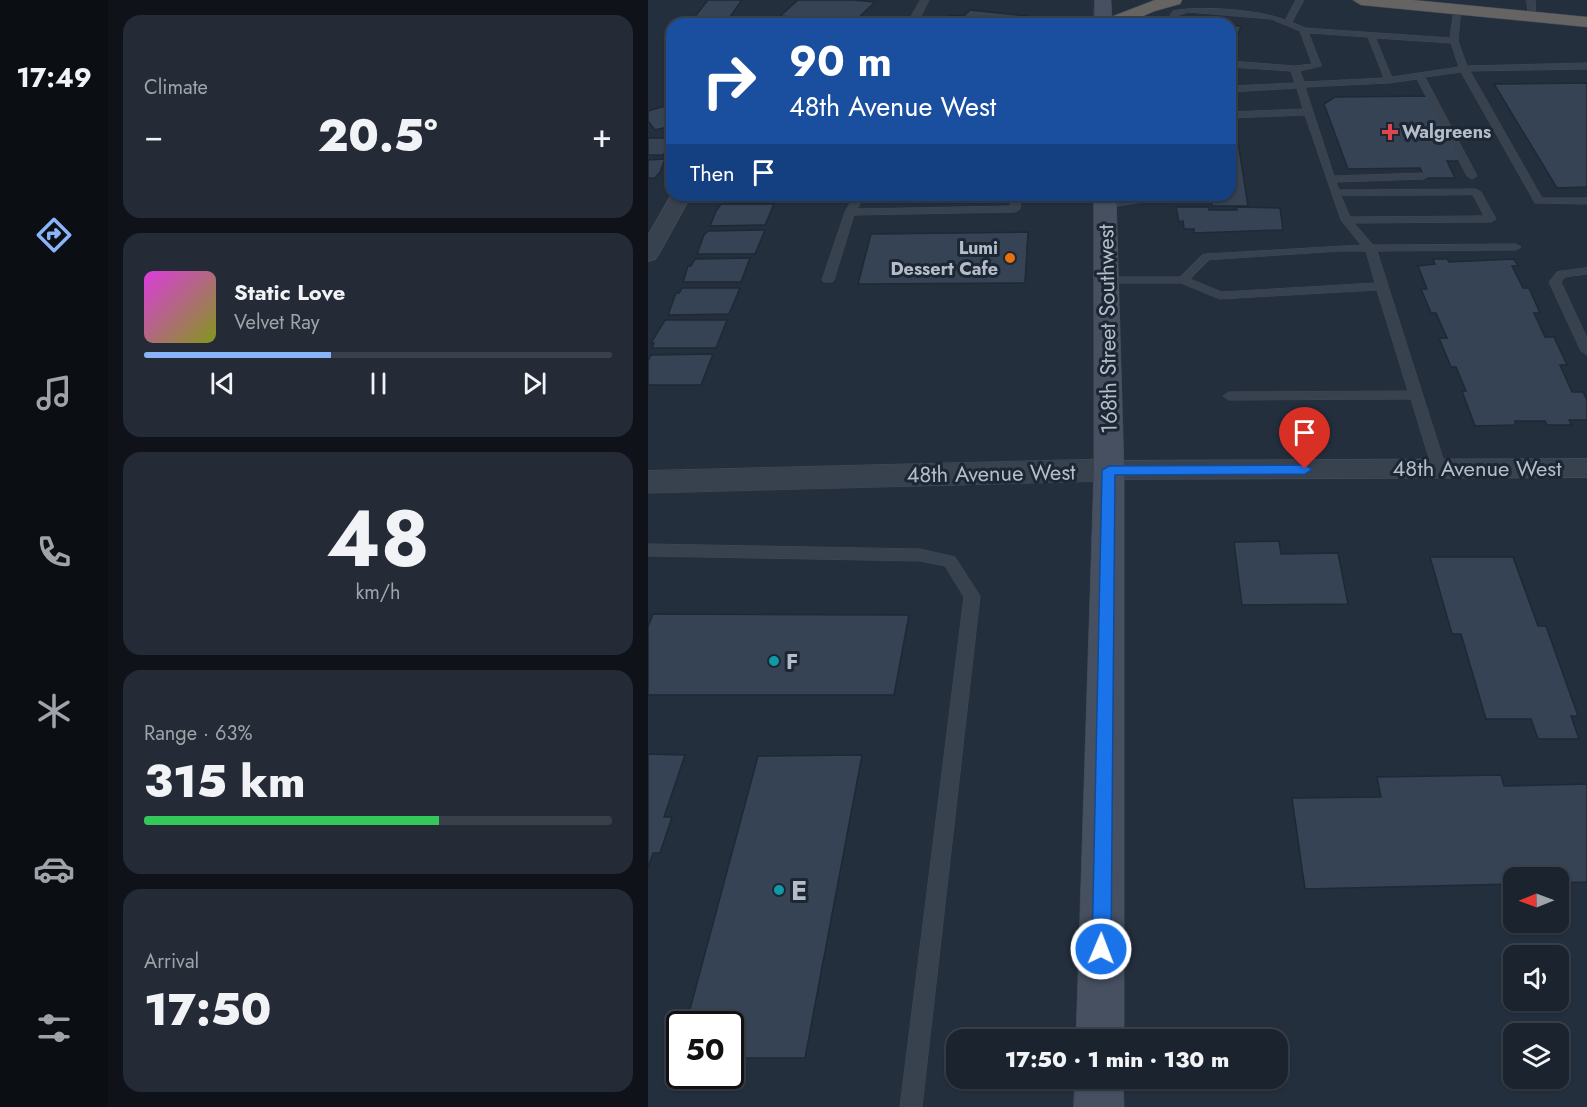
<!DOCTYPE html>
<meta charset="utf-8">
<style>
body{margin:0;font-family:Jost,sans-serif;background:#242b36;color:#f1f3f6;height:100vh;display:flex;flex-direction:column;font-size:22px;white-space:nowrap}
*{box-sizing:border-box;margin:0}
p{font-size:20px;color:#a0a4aa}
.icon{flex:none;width:33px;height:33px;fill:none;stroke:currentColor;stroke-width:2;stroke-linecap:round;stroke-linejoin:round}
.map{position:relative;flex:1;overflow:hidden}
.panel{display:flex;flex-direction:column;gap:15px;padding:15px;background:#0f1319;width:540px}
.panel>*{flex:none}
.guide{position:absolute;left:18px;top:18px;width:570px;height:183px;border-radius:18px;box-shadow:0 2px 4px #0004,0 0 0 2px #39404a;background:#1a4fa0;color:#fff;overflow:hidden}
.needle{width:39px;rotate:269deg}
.buttons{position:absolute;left:855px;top:867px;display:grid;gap:12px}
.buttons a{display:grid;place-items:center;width:66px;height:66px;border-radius:12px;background:#1b232e;box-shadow:0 2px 4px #0004,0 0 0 2px #39404a;font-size:30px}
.speed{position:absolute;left:18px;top:1011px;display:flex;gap:12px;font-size:30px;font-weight:700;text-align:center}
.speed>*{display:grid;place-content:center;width:78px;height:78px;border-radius:50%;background:#1b232e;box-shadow:0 2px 4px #0004,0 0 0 2px #39404a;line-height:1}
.speed .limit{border:3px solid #111;border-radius:9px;background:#fff;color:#111}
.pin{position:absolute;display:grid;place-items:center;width:51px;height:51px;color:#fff;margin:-62px -26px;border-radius:50% 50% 50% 0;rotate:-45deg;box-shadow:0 0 6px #0007}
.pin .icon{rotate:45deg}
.me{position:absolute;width:66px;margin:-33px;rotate:1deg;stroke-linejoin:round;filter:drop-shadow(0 0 4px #0008)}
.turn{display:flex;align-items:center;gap:21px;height:126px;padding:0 24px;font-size:27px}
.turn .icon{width:78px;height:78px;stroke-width:2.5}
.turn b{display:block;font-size:42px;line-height:51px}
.then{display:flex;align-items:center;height:57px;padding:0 24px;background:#0003;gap:12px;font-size:22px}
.big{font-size:45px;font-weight:800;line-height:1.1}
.panel .widget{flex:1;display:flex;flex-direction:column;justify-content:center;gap:9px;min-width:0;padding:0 21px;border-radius:18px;background:#242b36}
.panel .dial{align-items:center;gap:0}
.dial b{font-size:78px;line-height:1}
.song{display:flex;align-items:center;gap:18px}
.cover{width:72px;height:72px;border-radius:9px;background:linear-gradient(135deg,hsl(300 70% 55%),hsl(70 70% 35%))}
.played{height:6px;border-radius:3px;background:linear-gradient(90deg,#8ab4f8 40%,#39404a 40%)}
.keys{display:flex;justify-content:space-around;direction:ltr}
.heat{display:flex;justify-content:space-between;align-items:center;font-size:33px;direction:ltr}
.charge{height:9px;border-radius:4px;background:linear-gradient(90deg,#34c759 63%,#39404a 0)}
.trip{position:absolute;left:298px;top:1029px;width:342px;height:60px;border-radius:18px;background:#1b232e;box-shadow:0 2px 4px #0004,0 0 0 2px #39404a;font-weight:800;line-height:60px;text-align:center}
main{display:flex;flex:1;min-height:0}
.menu{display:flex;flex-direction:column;width:108px;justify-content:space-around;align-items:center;background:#0b0e12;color:#a0a4aa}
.menu .icon{width:42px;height:42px}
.menu .selected{color:#8ab4f8}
.menu b{font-size:27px;color:#f1f3f6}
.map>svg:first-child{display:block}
</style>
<main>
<nav class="menu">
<b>17:49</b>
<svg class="icon selected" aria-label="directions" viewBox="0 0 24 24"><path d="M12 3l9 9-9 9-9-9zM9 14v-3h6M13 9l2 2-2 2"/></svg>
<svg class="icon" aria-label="music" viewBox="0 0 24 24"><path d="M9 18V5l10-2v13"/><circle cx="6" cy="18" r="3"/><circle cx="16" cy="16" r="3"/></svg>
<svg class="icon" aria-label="phone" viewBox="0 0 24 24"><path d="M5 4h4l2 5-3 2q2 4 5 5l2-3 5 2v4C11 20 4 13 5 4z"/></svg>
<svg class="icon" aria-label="climate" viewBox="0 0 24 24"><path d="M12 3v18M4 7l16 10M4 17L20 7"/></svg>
<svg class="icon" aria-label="car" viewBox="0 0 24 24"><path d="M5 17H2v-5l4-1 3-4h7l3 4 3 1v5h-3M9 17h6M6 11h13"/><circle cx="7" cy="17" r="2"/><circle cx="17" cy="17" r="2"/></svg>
<svg class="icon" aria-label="filters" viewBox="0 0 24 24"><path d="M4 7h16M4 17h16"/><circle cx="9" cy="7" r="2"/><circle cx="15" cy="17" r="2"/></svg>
</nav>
<section class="panel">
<div class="widget"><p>Climate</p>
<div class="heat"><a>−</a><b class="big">20.5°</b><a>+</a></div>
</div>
<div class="widget">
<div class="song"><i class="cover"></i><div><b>Static Love</b><p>Velvet Ray</p></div></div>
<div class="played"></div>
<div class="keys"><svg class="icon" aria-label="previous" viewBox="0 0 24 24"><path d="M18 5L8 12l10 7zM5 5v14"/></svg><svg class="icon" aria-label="pause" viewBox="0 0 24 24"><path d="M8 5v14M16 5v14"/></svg><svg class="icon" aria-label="next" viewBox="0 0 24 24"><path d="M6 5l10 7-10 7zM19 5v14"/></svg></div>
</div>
<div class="widget dial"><b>48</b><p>km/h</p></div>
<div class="widget"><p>Range · 63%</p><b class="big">315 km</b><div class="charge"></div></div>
<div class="widget"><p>Arrival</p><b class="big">17:50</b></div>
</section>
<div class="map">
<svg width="939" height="1107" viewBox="0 0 939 1107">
<rect width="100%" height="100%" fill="#242f3e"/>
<g fill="#364354" stroke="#1f2835" stroke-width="1.5">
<path d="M60 0H94L77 24H41Z"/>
<path d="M150 0H205L227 2 205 23 132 16Z"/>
<path d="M322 10 380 16 374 24 293 23 301 15 316 16Z"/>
<path d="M582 25 593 26 587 43 582 42Z"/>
<path d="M939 83V187L909 188 846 84Z"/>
<path d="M779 96 813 161H799L807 178H777L772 168 700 169 676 104 687 97Z"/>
<path d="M24 104V126L7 130 0 121V111Z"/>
<path d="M582 136H589L600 206H564L563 195H582Z"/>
<path d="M0 138H24V144L15 155H0Z"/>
<path d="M17 159 12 172 7 178H0V160Z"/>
<path d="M78 195H132L130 200H76Z"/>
<path d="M73 204H126L117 225 62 226 68 211Z"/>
<path d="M528 207H560L561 210H589L588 207 632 208 635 230 546 233V229H536L535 221 531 222Z"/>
<path d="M117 230 107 254H49L56 235 60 231Z"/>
<path d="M380 232 377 283 210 284 223 234Z"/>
<path d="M102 258 93 282H35L40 266H43L47 259Z"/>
<path d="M785 259H799L801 262 866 259 870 266H864L875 288H881L892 313H886L897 337H906L919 365H912L924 392H935L939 400V420H921L924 425H899L897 421H867V425L827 426 814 391H818L808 367H803L791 338H799L788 313H783L773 289H779L770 266 787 264Z"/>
<path d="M34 288H92L81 314 20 315 28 293H31Z"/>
<path d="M17 320H79L68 348H4L6 343H3Z"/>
<path d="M65 354 53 385H0V361L3 355Z"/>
<path d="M631 541 633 554 690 553 700 604 594 605 586 542Z"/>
<path d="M782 557H865L890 626H898L930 716H923L931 739H890L883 719H838L813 634H804Z"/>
<path d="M5 614 261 615 246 695H0V627Z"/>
<path d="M0 754 37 755 16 817H24L12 853H5L0 868Z"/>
<path d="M214 755 157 1058H82V1024H38L110 756Z"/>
<path d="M853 775 856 786 939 784V882L910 883V878H866V884L657 889 644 798 733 797 729 777Z"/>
</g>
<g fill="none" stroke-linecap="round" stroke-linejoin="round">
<defs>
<g id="service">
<path d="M273 0H281L269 24H259Z"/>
<path d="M648 0H656L644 22 657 28 802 38 806 9 813 7 810 41 819 66 939 63V69L822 71 894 198H939V204L887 203 813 72 777 77 829 176 824 179 819 176 769 79 741 83 657 87 686 176 776 173 781 176 776 179 688 182 691 190 828 189 833 192 848 219 843 222 706 223 725 245 868 244 873 247 868 250 729 251 798 468 796 472H786L784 468 763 399 581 400 575 396 581 392 760 391 729 290 572 299 533 283H458L452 280 458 277H532L554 255 558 254 713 245 693 220 657 115 582 118V112L655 109 649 88 582 92V86L647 83 643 71 582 67V61L647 66 664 64 652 31 623 19 540 12 531 15 525 24H517L525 11C550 5 614 10 637 20ZM661 33 720 37 736 78 656 82 652 71 673 66ZM728 38 803 43 811 67 744 77ZM825 195 836 216 702 217 693 196ZM692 251H718L727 283 574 292 542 279 561 260Z"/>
<path d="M879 0H887L888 18 881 16Z"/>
<path d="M207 195H217L209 209 362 206 363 195H373L372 209 367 212 206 215 186 280 184 282H176L174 280 197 212Z"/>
<path d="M501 195H525L520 198 457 208 452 205 457 202Z"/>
<path d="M939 268V274L917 277 913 282 939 338V355L933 351 901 282 909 272Z"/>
<path d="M0 544 272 549 307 557 332 596 274 1107H252L316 597 297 566 272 561 0 556Z"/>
</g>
<g id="minor">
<path d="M24 194 43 195 10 255 7 259 0 261V236Z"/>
<path d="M939 459V477L461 479 452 477 448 470 452 463 461 461Z"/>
</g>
<path id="tertiary" d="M461 459 472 462 476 470 472 478 461 481 0 493V471Z"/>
<g id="secondary">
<path d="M447 0H463L464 24H446Z"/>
<path d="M446 195H468L476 470V1040H428L446 470Z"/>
<path d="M427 1078H475L476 1107H426Z"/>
</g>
<g id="trunk">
<path d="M507 0H534L532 4 507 11 476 24H452L455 20Z"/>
<path d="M705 0H765L939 17V27L713 5Z"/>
</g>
</defs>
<use href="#service" stroke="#414a57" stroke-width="1"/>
<use href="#minor" stroke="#414a57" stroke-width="2"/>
<use href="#tertiary" stroke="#414a57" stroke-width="1"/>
<use href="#secondary" stroke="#414a57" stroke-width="1"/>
<use href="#trunk" stroke="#434c59" stroke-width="1"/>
<use href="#service" fill="#38414e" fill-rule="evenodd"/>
<use href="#minor" fill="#38414e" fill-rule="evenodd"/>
<use href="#tertiary" fill="#38414e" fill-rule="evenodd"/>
<use href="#secondary" fill="#465061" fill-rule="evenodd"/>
<use href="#trunk" fill="#656462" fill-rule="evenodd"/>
</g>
<path fill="#1a73e8" stroke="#114b97" stroke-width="1.5" d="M657 465 664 469 657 474 467 475 463 949 460 955 453 958 447 955 444 949 454 470 461 466Z"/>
<path fill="#e0444e" stroke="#1d2633" stroke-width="2" d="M739 123h6v6h6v6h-6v6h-6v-6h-6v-6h6z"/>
<circle fill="#e8710a" stroke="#1d2633" stroke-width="2" cx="362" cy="258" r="6"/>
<g fill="#0f9aa8" stroke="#1d2633" stroke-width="2">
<circle cx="126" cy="661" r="6"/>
<circle cx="131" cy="890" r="6"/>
</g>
<g text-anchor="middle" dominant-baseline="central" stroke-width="6" stroke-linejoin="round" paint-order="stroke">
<g font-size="18" font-weight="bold" fill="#b4bcc9" stroke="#1d2633" text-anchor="start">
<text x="754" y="132">Walgreens</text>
<text x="350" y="248" text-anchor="end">Lumi<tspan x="350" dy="21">Dessert Cafe</tspan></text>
</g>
<g font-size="22" fill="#b4bcc9" stroke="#1d2633">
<text transform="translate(459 329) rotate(-91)">168th Street Southwest</text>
<text x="829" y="468">48th Avenue West</text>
<text transform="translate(343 473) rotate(-1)">48th Avenue West</text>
</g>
<g font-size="22" font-weight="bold" fill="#b4bcc9" stroke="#1d2633" text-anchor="start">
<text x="138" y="661">F</text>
</g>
<g font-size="27" font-weight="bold" fill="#b4bcc9" stroke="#1d2633" text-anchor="start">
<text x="143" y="890">E</text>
</g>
</g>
</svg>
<div class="buttons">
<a><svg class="needle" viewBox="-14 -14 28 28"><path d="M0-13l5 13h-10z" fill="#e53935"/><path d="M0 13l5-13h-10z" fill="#a0a4aa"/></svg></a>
<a><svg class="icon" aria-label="sound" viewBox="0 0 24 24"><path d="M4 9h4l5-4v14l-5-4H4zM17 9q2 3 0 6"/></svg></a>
<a><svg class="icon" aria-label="layers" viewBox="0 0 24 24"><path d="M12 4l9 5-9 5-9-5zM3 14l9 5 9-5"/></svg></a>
</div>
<div class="speed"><div class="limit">50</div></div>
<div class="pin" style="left:657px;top:469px;background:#d93025"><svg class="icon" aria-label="arrive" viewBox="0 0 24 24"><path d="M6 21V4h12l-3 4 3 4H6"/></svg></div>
<svg class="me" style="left:453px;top:949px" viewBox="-20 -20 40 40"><circle r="17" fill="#1a73e8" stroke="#fff" stroke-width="3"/><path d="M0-11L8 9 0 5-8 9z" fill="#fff"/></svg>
<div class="trip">17:50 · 1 min · 130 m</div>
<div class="guide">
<div class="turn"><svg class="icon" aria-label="right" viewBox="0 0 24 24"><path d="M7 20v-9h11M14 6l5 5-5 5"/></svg><div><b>90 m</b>48th Avenue West</div></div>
<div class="then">Then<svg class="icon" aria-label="arrive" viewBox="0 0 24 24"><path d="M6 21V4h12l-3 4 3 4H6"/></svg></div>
</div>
</div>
</main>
